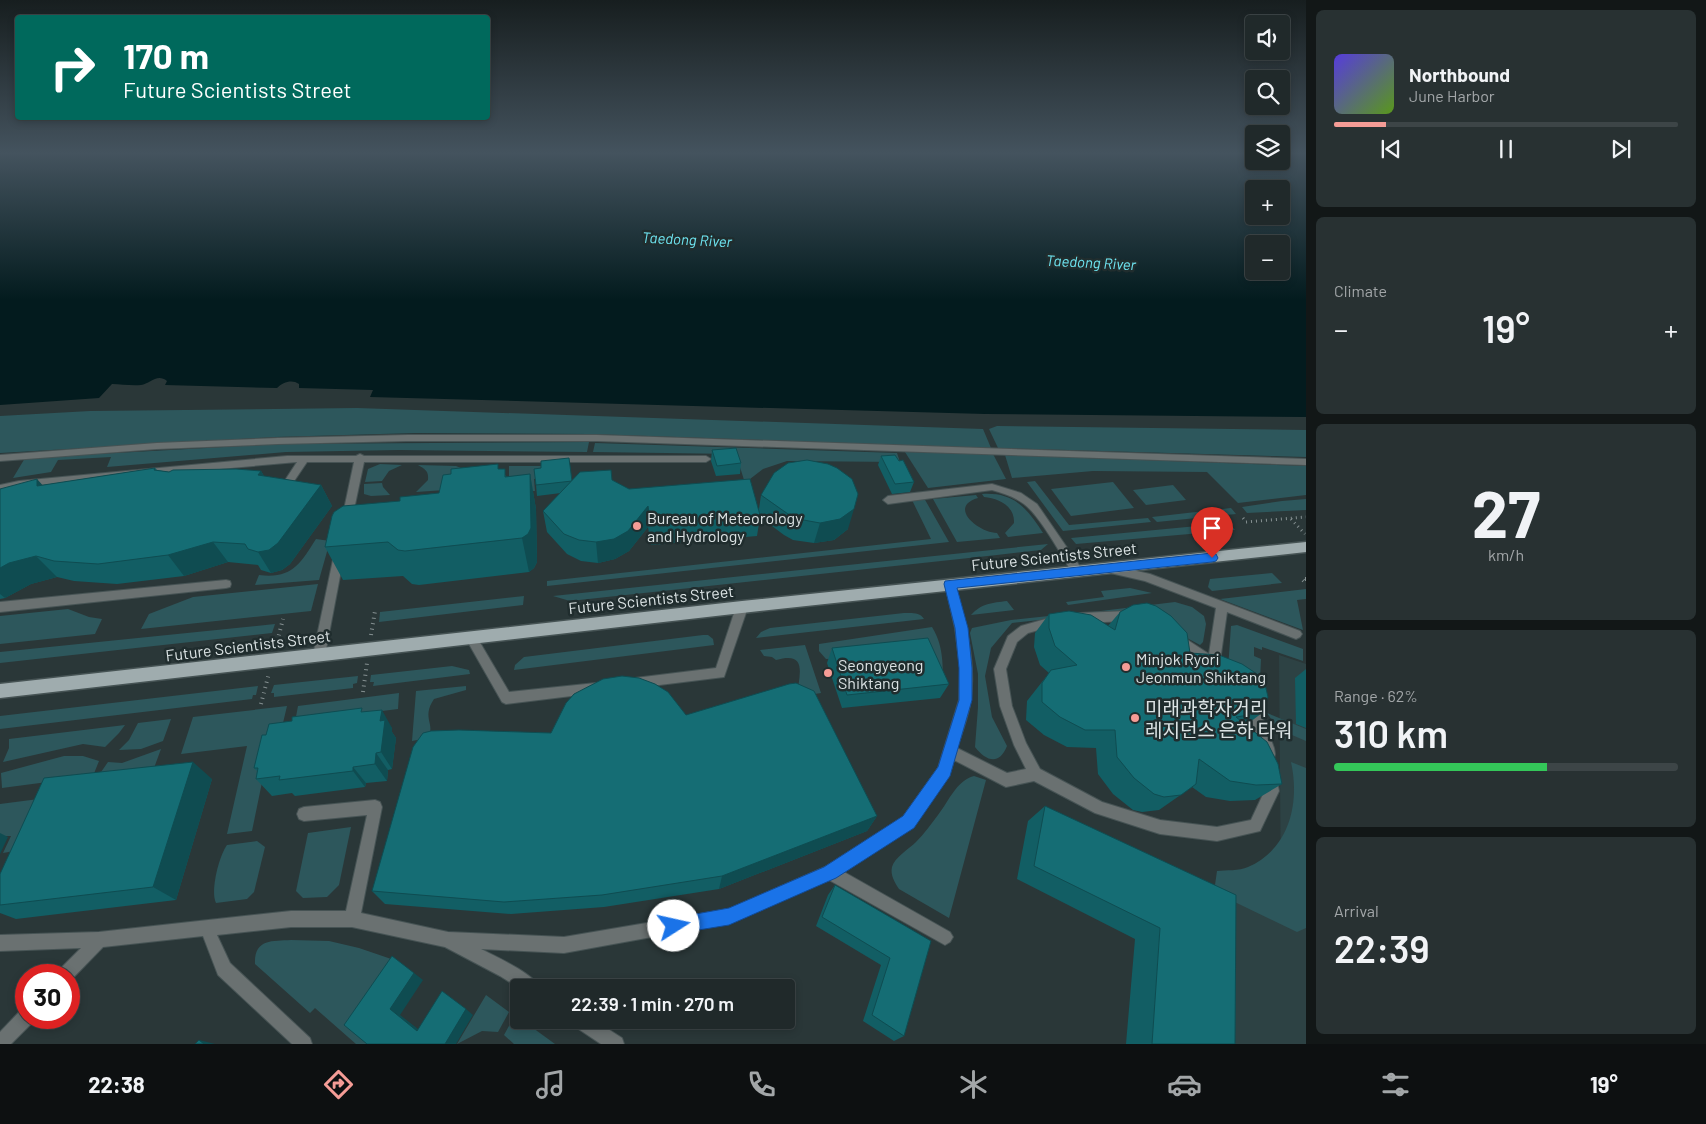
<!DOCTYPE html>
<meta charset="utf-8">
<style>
body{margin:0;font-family:Barlow,"Noto Sans KR",sans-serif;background:#283132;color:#f1f3f6;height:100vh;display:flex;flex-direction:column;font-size:19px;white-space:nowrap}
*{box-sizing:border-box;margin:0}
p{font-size:16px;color:#a2a6a8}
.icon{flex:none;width:28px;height:28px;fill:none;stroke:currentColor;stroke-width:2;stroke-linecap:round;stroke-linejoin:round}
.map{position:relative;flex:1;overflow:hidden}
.details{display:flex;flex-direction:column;gap:10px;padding:10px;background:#121717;width:400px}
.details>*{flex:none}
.hud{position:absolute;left:15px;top:15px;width:475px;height:105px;border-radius:5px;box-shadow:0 2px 8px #0003,0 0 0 1px #3d4547;background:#00695c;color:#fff;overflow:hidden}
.fabs{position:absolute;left:1245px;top:15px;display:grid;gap:10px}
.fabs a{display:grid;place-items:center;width:45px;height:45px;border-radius:5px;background:#20292a;box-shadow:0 2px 8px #0003,0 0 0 1px #3d4547;font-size:25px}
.speed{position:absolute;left:15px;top:964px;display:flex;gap:10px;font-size:25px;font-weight:700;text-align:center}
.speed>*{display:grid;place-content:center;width:65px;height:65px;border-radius:50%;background:#20292a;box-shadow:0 2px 8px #0003,0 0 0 1px #3d4547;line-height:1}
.speed .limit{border:8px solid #d22;background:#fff;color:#111}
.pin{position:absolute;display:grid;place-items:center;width:42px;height:42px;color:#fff;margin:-51px -21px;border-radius:50% 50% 50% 0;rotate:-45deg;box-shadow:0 0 5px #0007}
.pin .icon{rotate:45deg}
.me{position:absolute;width:55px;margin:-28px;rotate:80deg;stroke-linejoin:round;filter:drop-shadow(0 0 4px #0008)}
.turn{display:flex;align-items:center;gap:18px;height:105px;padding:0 25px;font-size:22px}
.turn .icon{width:65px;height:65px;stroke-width:2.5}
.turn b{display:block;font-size:35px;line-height:42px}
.big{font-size:38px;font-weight:600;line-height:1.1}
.details .tile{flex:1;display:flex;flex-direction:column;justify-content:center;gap:8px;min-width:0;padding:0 18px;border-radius:8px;background:#283132}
.details .dial{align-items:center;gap:0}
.dial b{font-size:65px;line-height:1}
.song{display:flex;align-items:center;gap:15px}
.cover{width:60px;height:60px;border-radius:8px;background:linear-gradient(135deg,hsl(250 70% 55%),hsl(90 70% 35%))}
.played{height:5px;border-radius:2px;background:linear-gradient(90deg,#f59c96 15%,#3d4547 15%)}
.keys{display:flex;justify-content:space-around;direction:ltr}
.heat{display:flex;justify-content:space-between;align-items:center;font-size:28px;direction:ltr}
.charge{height:8px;border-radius:4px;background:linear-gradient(90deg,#34c759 62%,#3d4547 0)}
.trip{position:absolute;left:510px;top:979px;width:285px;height:50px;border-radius:5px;background:#20292a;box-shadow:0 2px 8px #0003,0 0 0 1px #3d4547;font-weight:600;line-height:50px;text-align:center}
.dock{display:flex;height:80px;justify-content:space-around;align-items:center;background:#0d1011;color:#a2a6a8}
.dock .icon{width:35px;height:35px}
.dock .current{color:#f59c96}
.dock b{font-size:22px;color:#f1f3f6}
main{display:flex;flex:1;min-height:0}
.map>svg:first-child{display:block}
</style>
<main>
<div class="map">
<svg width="1306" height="1044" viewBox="0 0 1306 1044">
<rect width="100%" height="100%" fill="#2a3738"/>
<path fill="#2d4244" d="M1279 655 1306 664V1044H1226L1230 879 1281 894Z"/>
<g fill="#2d575c">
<path d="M357 408 983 429 991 448 590 434 415 433 275 437 0 453V416L90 411Z"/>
<path d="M997 426 1306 430V457L998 448 989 429Z"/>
<path d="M589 442 587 452 399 450 286 452 107 467 111 457 58 460 51 472 13 478 25 458 280 444Z"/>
<path d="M595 443 897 453 900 462 787 461 763 469 750 479 744 480 736 454 593 452Z"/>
<path d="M905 452 993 454 1006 479 928 488Z"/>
<path d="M1005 455 1306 466V495L1238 503 1207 472 1093 471 1012 478Z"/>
<path d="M380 464 402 465 389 471 382 481 365 482 368 469Z"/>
<path d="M418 465 456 466 461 468 463 472 445 490 416 492 428 480C429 471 425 469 418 465Z"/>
<path d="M509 466H544L542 478 534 479 535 491 509 493Z"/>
<path d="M1035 481 1069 525 1148 518 1151 522 1063 531 1027 482Z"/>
<path d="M1113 482 1134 508 1071 516 1051 489Z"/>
<path d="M382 483 383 487 390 495 371 496 364 494V484Z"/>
<path d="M1173 485 1186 500 1146 505 1133 490Z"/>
<path d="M982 494C1014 492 1027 508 1043 533L1008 537 1005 533 1014 523C1015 506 998 498 984 497Z"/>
<path d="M976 495 978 498C947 507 979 533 997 533L1000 538 957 542 933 499Z"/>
<path d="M924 498 949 542 547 586V581L931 539 912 500Z"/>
<path d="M1306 499V510L1247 513 1242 507 1282 501Z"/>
<path d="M1231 508 1236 514 1157 522 1152 517Z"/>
<path d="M1229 523 1235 530 1076 544 1071 538Z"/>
<path d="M316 539 330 541 319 580 255 585 259 575C292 579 300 564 316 539Z"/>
<path d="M1048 544 1041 550 997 555 570 601 553 596Z"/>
<path d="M1272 573 1282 583 1212 591 1208 587 1210 579Z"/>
<path d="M318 584 311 611 141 629 149 614 193 597Z"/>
<path d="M1130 588 1152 593 1068 605 1066 602 1104 597 1101 591Z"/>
<path d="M1306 589V599L1297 600 1303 630 1220 599Z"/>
<path d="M524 596 523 605 379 622 380 612Z"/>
<path d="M1007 601 1014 610 971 615C982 603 992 603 1007 601Z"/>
<path d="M1175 602 1192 607 1204 616 1206 624 1203 642 1200 645 1185 637 1076 614Z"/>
<path d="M68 609 89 617 102 619 95 634 0 644V616Z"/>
<path d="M904 613C912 613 920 612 924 619L756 638 761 632 770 628Z"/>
<path d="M1058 615 1059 618 1012 623 991 648 985 676 992 717 1007 746C999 766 986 761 975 747L978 707V674L970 633 972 628 1011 620Z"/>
<path d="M275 624 272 633 0 663V652Z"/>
<path d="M1237 625 1303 649V661L1262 647V650L1254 647V656L1261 659 1259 703 1228 669 1231 626Z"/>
<path d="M932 627C945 648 943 671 942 695L936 685 846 658 826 659 819 651V644Z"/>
<path d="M703 635H708L713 639 714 645 514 670 515 665 524 657Z"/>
<path d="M805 645 821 693 797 697C798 678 810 650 776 660L772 657 764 656 760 650Z"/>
<path d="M452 666 469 670 470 674 373 686 374 682H370L371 675Z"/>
<path d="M358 676 357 683 353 684V688L274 697V693H271L274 685Z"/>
<path d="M258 686 256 695H253L252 699 0 729V716Z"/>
<path d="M466 686V690L434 699C421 718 436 724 428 738L412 741 416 691Z"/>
<path d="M399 693 398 709 295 722 298 706Z"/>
<path d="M287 706 283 723 274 724 252 831 227 834 247 746 181 754 193 717Z"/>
<path d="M1267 713 1306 729V741L1278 729Z"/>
<path d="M171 719 163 741 141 749 119 750 129 740 138 723Z"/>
<path d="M125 725 119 733 105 747 83 744 3 762 9 748V739Z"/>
<path d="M161 749 154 768 99 775 108 762 122 763Z"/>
<path d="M64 756H83L99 761 93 776 2 788 1 773Z"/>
<path d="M1291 762 1306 768V928L1297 932 1214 892 1217 871C1226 870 1239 871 1248 867 1290 849 1300 802 1291 762Z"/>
<path d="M974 776 986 780 949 918 899 889C895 883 890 875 892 867 894 858 909 849 916 842 924 834 931 824 938 815 949 801 956 781 974 776Z"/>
<path d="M54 797 31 848 3 853 11 836H0V804Z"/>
<path d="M351 827 339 885 327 897 303 898 296 891 308 833Z"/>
<path d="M257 841 265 847 254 892 247 899 216 903C210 891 219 856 227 845Z"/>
<path d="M291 940 329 941 359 948 400 962 369 1044H356L315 1008 310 1013 255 964C254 939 272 941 291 940Z"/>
<path d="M486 995 509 1012 498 1032 482 1031 457 1044Z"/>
<path d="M515 1015 519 1020H522L555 1044H514L504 1035Z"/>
</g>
<path fill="#031b1e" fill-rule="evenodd" d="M0 153H1254V161H1281V153H1306V417L985 414 370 397 373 390 299 388V384C292 379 283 382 277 388L165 385 167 381C157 373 150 384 141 385 131 386 121 384 112 384L99 398 0 405ZM1254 189H1281V216H1254ZM1254 244H1281V271H1254Z"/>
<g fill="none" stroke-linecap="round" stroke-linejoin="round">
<defs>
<path id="service" d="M407 435H597L1306 459V465L597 441H407L278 444 157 449 0 461V455L157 443 278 438Z"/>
<g id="minor">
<path d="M360 454 364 456H706L711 459 706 462H364L352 519 347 523 342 519 354 462H307L286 493 283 494 278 491 297 462 19 487 0 491V485L19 481 287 456H356Z"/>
<path d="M992 484 1021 493 1037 504 1081 568 1082 571 1081 574H1073C1061 555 1041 517 1024 504 1015 497 1003 493 992 490L888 504 883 500 888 496Z"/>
<path d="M339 551 343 552 344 555 325 655 323 659 319 660 315 659 313 655 334 555 335 552Z"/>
<path d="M1110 565 1150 574 1300 631 1302 634 1300 637 1296 639 1227 612 1220 661 1223 666 1221 670 1217 671 1175 643 1173 640 1175 637 1179 635 1183 637 1209 654 1216 608 1145 581 1106 572 1105 569 1106 566Z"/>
<path d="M226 580 230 581 231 584 230 587 226 588 0 612V602Z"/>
<path d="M950 580 954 581 955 584C965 621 976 660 971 699 969 715 962 732 957 748L1007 773 1026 769 1014 745 1000 706 994 669 1008 636 1021 626 1056 616 1060 618 1062 621 1060 624 1028 633 1017 642 1006 669 1012 706 1026 743 1040 769 1102 802 1160 820 1217 827 1251 820 1265 790 1263 776 1265 771 1270 770 1275 771 1279 791 1260 831 1217 841 1160 834 1095 813 1034 781 1006 787 954 760 949 776 913 827 844 872 950 932 953 937 950 942 945 945 829 880 729 923 564 953 481 949C495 956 534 974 540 988H519L500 976 445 947 352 927H291L217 935 230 963 310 1038 312 1044H292L218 975 203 936 103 947 69 982V975H58L60 969 81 948 0 951V935L99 932 291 911H346L367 815 304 821 299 819 297 814 299 809 304 807 375 800 380 802 382 807 361 913 448 932 564 937 729 909 825 867 903 817 938 768 959 700 960 668 955 628 945 584 946 581Z"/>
<path d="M742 602 746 604 748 607 724 677 635 688 631 687 629 683 631 679 635 678 716 668 736 607 738 604Z"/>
<path d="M1128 611 1132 613 1134 616 1132 619 1128 621 1080 623 1076 621 1074 618 1076 615 1080 613Z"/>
<path d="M471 632 475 634 509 692 596 683 600 684 602 688 600 692 596 693 506 704 502 702 465 637 467 634Z"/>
<path d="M1252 698 1256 700 1258 704 1274 748 1275 754 1274 758 1269 760 1264 758 1263 754 1246 704 1248 700Z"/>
<path d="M26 1009V1018H34L32 1023 11 1044H0V1032L20 1011Z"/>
<path d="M572 1020H594L622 1038 624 1044H601L574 1026Z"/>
</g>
<path id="primary" d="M1306 542V552L742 613 0 698V684L742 601Z"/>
</defs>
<use href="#service" stroke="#465354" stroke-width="2"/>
<use href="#minor" stroke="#465354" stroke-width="2"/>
<use href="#primary" stroke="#465354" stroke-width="3"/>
<g stroke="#859091" stroke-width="3" stroke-dasharray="1 4" stroke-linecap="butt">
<path d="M1243 518 1246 522 1306 517"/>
<path d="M1291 519 1305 534"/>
</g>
<g stroke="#859091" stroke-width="4" stroke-dasharray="1 4.5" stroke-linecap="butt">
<path d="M1306 579H1302L1306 583"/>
<path d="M371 635 375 611"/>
<path d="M276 646 283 619"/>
<path d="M363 692 367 663"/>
<path d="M261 704 269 673"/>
</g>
<use href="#service" fill="#6a7171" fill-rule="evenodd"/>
<use href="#minor" fill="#6a7171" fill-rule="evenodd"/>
<use href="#primary" fill="#9facae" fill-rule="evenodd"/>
</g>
<g fill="#125e64">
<path d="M712 450 741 463 740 474 716 476 711 461Z"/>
<path d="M881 456 899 461 914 482 910 492 892 494 878 465Z"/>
<path d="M155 468 157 470 169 472 261 471 264 476 321 485 332 506 290 564 282 570 271 573 261 570 258 565 228 562 184 576 117 584 74 581 57 577 31 584 5 598 0 599V489L44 485Z"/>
<path d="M541 468 572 481 612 480 629 489 759 509 761 495 848 529 834 540 814 543 793 540 784 535 760 517 757 536 651 545 648 527 629 551 615 559 598 563 581 561 567 554 547 532 543 511 561 493 537 496 536 485Z"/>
<path d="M499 469 507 477 530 474 536 509 537 562 534 568 529 572 419 585 412 584 403 576 343 580 325 547 400 501 439 493Z"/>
<path d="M1120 612 1190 653 1262 713 1246 725 1282 784 1255 800 1230 801 1206 797 1192 787 1159 810 1142 812 1133 810 1113 794 1098 774 1096 748 1067 747 1044 735 1026 720 1027 701 1049 673 1040 665 1034 647 1035 633 1049 614 1108 626Z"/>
<path d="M832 648 949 684 940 698 842 708 827 663Z"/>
<path d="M1306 669V728L1296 724 1295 678Z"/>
<path d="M364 712 392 728V732L396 738 392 769 388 770 387 781 366 783 365 787 295 796 292 793 272 796 256 779 257 771 254 768 266 735Z"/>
<path d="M686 715 877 816 867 831 719 889 604 907 511 914 385 904 372 891 551 733Z"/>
<path d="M212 779 176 900 16 919 0 913V874Z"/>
<path d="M1045 806 1236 895 1235 1044H1126L1135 939 1017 879 1028 821Z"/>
<path d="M835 885 931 941 904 1036 894 1041 863 1021 881 965 816 926 828 895Z"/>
</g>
<g fill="#0f4c51">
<path d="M261 471 273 492 258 475Z"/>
<path d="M530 474 536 509 537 562 534 568 529 572 522 538Z"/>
<path d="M37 479 56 500 37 486Z"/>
<path d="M321 485 332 506 290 564 282 570 271 573 258 552Z"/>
<path d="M648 506V527L629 551 615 559 598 563 596 542Z"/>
<path d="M854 509 848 529 834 540 814 543 820 523Z"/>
<path d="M213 542 228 562 184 576 168 555Z"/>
<path d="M36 556 57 577 31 584 5 598 0 594V568L9 563Z"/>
<path d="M382 710 392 728V732L396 738 392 769 381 752 380 721Z"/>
<path d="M376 753 388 770 387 781 375 764Z"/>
<path d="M193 762 212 779 176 900 153 887Z"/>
<path d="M353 767 366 783 365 787 353 771Z"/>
<path d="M877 816 867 831 719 889 722 876Z"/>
<path d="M0 833 8 837 0 854Z"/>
<path d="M414 973 423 980 400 1015 427 1036 417 1031 390 1009Z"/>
<path d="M466 1009 473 1015 456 1044H445Z"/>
<path d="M199 1040 215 1044H204Z"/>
</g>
<g fill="#156d74" stroke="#0f4c51">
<path d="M736 448 741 463 717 466 712 450Z"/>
<path d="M895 455 899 461 903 460 914 482 895 484 881 456Z"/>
<path d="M569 458 572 481 536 485 534 469 541 468V461Z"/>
<path d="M807 460 828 464 837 468 852 479 858 494 854 509 840 519 820 523 798 519 788 514 761 495 774 473 788 463Z"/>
<path d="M498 464V469H505V477L530 474 531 528 528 534 522 538 405 551 398 550 388 542 325 547 332 516 334 512 343 506 400 501V497L439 493 443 475 451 474V469Z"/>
<path d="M155 468 154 470 169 472 173 470 236 469 261 471 258 475 321 485 278 543 269 550 258 552 248 549 245 544 213 542 168 555 98 564 54 561 36 556 9 563 0 568V489L37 479V486Z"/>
<path d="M611 470 612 480 629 489 750 479 760 515 651 525 648 506 628 531 614 539 596 542 579 540 564 534 543 511 580 472Z"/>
<path d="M1147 603 1156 606 1171 616 1187 633 1190 653 1219 655 1242 664 1257 674 1265 684 1268 697 1262 713 1236 717 1267 742 1278 764 1282 784 1256 785 1230 781 1199 759 1196 784 1181 795 1164 797 1154 794 1134 778 1117 757 1115 730H1085L1060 717 1042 702V683L1051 670 1077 665 1055 646 1049 628V614L1069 611 1091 615 1115 630 1120 612 1133 605Z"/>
<path d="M928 638 949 684 847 695 832 648Z"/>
<path d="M622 676 639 678 655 684 668 692 686 715 789 684 796 683 814 691 877 816 722 876 602 895 504 902 372 891 413 747 423 733 431 731 459 730 551 733 566 703 574 694 603 679Z"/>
<path d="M362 708 361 712 382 710 380 721 385 720 381 752 376 753 375 764 353 767V771L279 780 280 776 256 779 258 768H254L262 735H266L269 724 292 721V717Z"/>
<path d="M193 762 153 887 0 905V874L44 778Z"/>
<path d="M1045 806 1236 895 1235 1044H1152L1160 928 1034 866Z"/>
<path d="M835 885 931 941 904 1036 872 1015 890 958 822 917Z"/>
<path d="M392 956 414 973 390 1009 417 1031 442 991 466 1009 445 1044H367L344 1025Z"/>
<path d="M199 1040 204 1044H195Z"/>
</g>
<linearGradient id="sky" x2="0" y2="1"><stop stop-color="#171e1f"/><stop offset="0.51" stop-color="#44535e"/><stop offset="1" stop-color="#44535e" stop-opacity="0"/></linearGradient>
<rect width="1306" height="300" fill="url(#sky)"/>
<path fill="#1a73e8" stroke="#114b97" d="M1212 553 1216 554 1218 558 1216 561 1212 562 957 588 968 628 972 668V700L950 776 914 828 836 878 729 925 674 934 668 932 666 926 668 919 729 908 824 867 903 816 938 767 959 700V668L955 628 944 584 945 581Z"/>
<g fill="#f59c96" stroke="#202d2e" stroke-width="2">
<circle cx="637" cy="526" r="5"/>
<circle cx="1126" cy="667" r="5"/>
<circle cx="828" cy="673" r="5"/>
<circle cx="1135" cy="718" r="5"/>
</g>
<g text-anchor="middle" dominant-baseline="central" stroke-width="5" stroke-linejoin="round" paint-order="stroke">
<g font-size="15" font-style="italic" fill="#6ee4f0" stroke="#202d2e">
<text transform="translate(687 239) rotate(3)">Taedong River</text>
<text transform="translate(1091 262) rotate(3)">Taedong River</text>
</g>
<g font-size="16" fill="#dbe3e4" stroke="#202d2e" text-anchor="start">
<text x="647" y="517">Bureau of Meteorology<tspan x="647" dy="18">and Hydrology</tspan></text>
<text x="1136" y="658">Minjok Ryori<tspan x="1136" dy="18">Jeonmun Shiktang</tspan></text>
<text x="838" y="664">Seongyeong<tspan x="838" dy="18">Shiktang</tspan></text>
</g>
<g font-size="16" fill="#dbe3e4" stroke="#202d2e">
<text transform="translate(1054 556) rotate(-6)">Future Scientists Street</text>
<text transform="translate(651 599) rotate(-6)">Future Scientists Street</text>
<text transform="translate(248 645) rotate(-7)">Future Scientists Street</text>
</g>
<g font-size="19" fill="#dbe3e4" stroke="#202d2e" text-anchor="start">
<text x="1145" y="707">미래과학자거리<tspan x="1145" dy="22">레지던스 은하 타워</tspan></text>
</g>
</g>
</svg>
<div class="fabs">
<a><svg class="icon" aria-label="sound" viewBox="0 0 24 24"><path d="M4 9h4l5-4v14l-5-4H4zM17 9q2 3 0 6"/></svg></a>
<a><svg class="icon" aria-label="search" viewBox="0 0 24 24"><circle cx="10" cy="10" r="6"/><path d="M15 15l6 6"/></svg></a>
<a><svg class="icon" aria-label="layers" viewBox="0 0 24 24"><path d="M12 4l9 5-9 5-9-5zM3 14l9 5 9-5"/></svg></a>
<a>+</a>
<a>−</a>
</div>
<div class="speed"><div class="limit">30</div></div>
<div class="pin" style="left:1212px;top:558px;background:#d93025"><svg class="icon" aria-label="arrive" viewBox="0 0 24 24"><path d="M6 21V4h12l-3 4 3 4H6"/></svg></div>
<svg class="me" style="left:674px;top:926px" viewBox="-20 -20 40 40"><circle r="19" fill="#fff"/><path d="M0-13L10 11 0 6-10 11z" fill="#1a73e8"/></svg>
<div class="trip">22:39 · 1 min · 270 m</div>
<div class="hud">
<div class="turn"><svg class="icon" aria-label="right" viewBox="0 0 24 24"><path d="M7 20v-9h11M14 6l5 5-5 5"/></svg><div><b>170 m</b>Future Scientists Street</div></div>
</div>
</div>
<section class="details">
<div class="tile">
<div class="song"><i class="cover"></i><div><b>Northbound</b><p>June Harbor</p></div></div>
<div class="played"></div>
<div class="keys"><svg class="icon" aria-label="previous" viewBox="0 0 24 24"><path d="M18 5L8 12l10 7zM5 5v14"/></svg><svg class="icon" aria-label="pause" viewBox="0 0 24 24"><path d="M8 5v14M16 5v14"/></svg><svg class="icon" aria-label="next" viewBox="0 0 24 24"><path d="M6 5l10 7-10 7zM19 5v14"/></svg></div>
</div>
<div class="tile"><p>Climate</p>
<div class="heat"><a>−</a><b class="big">19°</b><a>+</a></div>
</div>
<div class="tile dial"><b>27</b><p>km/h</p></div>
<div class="tile"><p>Range · 62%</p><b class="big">310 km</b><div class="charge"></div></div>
<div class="tile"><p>Arrival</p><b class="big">22:39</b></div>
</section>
</main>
<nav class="dock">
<b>22:38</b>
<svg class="icon current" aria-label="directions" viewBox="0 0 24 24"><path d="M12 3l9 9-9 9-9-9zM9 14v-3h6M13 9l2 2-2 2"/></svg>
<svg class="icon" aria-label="music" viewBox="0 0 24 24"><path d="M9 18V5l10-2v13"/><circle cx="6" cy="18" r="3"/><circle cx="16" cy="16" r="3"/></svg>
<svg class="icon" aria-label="phone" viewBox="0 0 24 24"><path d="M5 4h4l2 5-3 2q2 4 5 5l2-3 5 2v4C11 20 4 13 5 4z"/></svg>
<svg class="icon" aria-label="climate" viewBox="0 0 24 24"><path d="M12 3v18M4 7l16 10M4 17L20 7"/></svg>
<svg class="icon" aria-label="car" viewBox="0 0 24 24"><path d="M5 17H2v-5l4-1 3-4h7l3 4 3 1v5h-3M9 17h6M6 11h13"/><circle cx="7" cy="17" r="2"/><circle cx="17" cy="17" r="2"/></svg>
<svg class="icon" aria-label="filters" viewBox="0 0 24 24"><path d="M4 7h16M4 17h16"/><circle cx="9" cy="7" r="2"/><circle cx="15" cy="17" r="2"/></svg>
<b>19°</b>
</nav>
